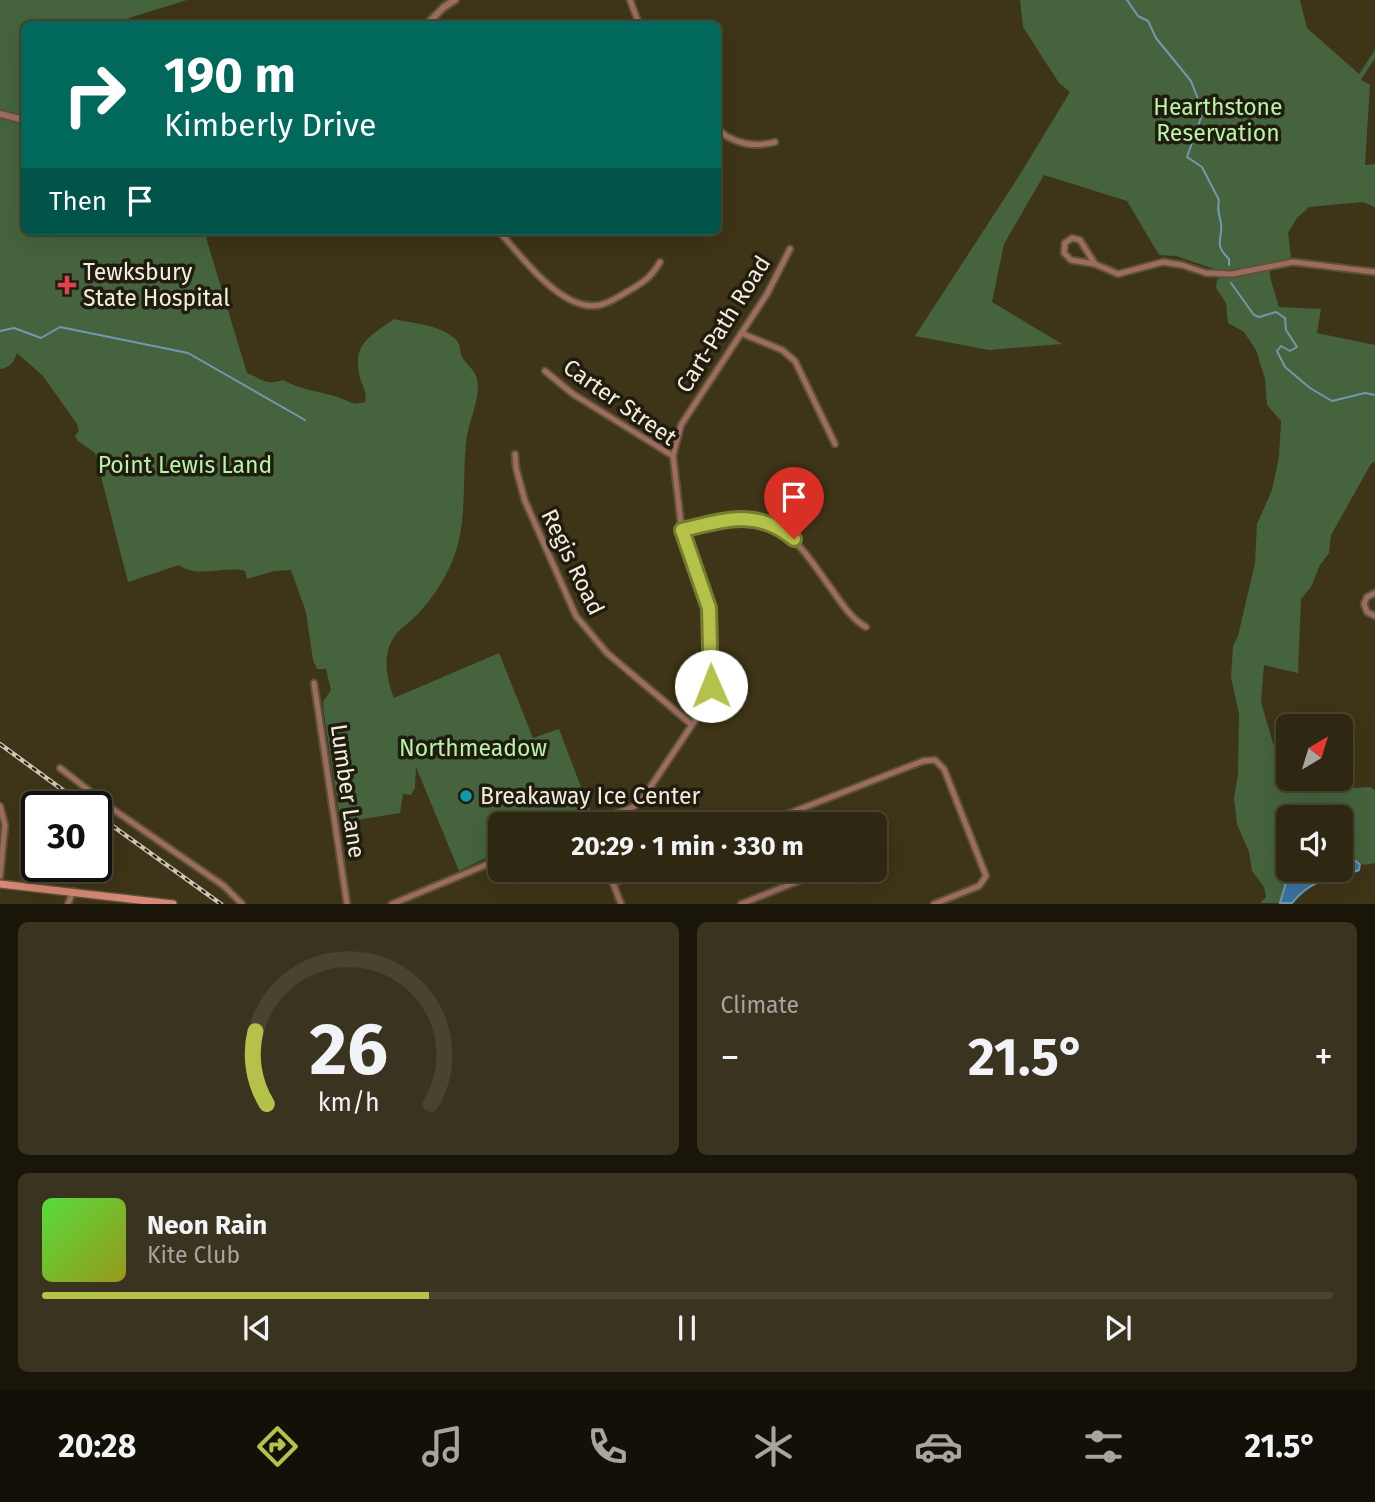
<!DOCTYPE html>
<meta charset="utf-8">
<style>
body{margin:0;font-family:"Fira Sans",sans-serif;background:#3a331f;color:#f1f3f6;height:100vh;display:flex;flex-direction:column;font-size:26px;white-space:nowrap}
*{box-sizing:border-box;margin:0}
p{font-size:23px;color:#a7a59f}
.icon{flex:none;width:38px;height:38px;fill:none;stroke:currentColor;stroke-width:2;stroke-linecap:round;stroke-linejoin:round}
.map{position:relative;height:904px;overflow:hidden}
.sheet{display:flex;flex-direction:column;gap:18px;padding:18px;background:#191509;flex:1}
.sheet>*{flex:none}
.banner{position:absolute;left:21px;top:21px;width:700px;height:214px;border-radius:10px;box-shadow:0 7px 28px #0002,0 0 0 2px #494431;background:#00695c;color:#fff;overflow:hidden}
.needle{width:46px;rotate:38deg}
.controls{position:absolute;left:1276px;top:714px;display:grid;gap:14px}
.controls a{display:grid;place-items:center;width:77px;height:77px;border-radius:10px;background:#2e2711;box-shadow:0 7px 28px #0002,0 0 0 2px #494431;font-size:35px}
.speed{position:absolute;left:21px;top:791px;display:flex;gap:14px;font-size:35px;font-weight:700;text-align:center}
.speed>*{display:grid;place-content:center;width:91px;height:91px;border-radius:50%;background:#2e2711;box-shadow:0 7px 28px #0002,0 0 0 2px #494431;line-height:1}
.speed .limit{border:4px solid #111;border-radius:10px;background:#fff;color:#111}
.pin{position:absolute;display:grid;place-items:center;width:60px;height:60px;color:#fff;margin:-72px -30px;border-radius:50% 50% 50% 0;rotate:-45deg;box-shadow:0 0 7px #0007}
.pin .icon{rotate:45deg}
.me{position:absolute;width:77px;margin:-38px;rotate:359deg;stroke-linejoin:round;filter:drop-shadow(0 0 5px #0008)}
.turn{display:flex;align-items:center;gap:24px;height:147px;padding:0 28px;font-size:32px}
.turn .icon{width:91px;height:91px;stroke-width:2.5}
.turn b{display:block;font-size:49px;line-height:60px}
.then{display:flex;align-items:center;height:66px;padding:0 28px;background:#0003;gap:14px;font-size:26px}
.big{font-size:52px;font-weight:700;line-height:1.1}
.sheet .tile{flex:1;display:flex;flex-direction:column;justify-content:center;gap:10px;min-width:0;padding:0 24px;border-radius:10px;background:#3a331f}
.sheet .dial{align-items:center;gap:0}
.dial svg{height:182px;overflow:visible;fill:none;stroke:#494431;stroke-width:7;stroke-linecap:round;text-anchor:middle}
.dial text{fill:#f1f3f6;stroke:none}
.song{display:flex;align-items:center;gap:21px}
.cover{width:84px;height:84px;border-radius:10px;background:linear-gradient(135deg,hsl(110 70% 55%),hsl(60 70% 35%))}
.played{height:7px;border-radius:4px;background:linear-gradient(90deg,#b4c24a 30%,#494431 30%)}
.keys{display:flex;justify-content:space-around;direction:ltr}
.heat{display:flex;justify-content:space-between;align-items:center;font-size:38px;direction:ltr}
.sheet .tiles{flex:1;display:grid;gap:18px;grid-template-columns:1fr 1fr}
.tile:last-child{grid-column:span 2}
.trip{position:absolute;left:488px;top:812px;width:399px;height:70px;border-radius:10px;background:#2e2711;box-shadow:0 7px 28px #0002,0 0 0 2px #494431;font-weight:700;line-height:70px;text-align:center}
.tabs{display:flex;height:112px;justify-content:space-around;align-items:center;background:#121007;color:#a7a59f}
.tabs .icon{width:49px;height:49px}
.tabs .current{color:#b4c24a}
.tabs b{font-size:32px;color:#f1f3f6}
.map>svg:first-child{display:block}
</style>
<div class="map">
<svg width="1375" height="904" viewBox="0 0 1375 904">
<rect width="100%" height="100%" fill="#3e3417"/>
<g fill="#45643d">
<path d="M0 0H187L129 18 128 24H24V117L0 110Z"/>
<path d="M1020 0H1300L1307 28 1359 74 1375 50V58L1361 80 1370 85 1365 165 1375 164V207L1363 202 1309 207 1297 218 1288 233 1291 257 1287 260 1223 272 1176 256 1159 255 1127 201 1044 175 1004 244 992 302 1062 344 989 350 915 336 1019 176 1070 92 1059 83 1023 27Z"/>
<path d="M0 117 24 122V231H204L247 373C263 379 264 386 283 380 301 390 318 391 338 397 349 401 352 406 365 402 367 394 364 389 361 381 350 345 369 337 394 319 414 324 438 324 454 338 461 343 459 350 462 357 466 364 475 370 477 379 481 397 470 418 467 436 461 478 469 521 452 562 444 581 431 600 417 615 411 621 403 626 397 633 381 652 386 677 394 698L499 653 533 738 559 729 592 816 577 824H500V851L459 871 416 767 415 788 411 795 403 794 400 813 350 821 339 812 324 714 323 702 331 690 326 669H317L313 660 306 612 291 570 274 571 247 579 245 571C225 565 197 579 179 565L128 582 95 453 78 441 75 436 79 431 77 424 43 376 17 353C13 363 11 367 0 369Z"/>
<path d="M1270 269V277L1279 307 1321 309 1317 333 1375 345V461L1371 464 1331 535 1329 553 1320 565 1311 587 1301 599 1298 673 1264 665 1261 702 1275 750 1288 766V779H1321L1356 788 1370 787 1375 790V863L1364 865 1358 861 1341 866 1340 817H1288V870H1297L1287 879 1280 903H1260L1266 897 1264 887 1252 871 1249 852 1237 824 1234 798 1238 775 1239 714 1231 677 1233 646 1238 636 1255 563 1257 524 1272 490 1279 457 1281 421 1267 405 1265 379 1256 350 1244 332 1228 323 1226 303 1216 288 1217 279Z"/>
</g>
<path fill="#3b739d" stroke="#7298b0" stroke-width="2" d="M1354 860 1360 864 1359 870C1329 882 1316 875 1292 903H1280L1287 879 1297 870H1340L1341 866Z"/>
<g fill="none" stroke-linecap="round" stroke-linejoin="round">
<g stroke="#7298b0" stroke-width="2">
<path d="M1127 0 1138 16 1148 21 1156 38 1191 81 1203 112 1187 157 1202 167 1219 200C1217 209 1219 214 1221 223 1223 240 1213 244 1229 259V265"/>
<path d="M1231 283 1254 315 1259 317 1276 312 1285 318 1286 330 1297 347 1290 351 1281 346 1277 351 1285 367 1310 388 1332 401 1365 393 1375 395"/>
<path d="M0 331 14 328 41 338 60 327 188 353 305 420"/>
</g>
<defs>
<g id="minor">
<path d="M630 0 639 24"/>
<path d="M718 130C735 144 753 148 775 142"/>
<path d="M499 231C520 255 562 313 600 305 609 303 617 298 625 293 641 284 651 278 660 262"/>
<path d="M1095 264 1080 240 1072 238 1065 243 1064 253 1071 260 1095 264 1118 274 1163 262 1182 265 1206 273 1232 274 1293 262 1375 272"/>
<path d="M741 333 782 350 795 361 835 444"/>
<path d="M545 371 573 394 673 456 681 524 710 614 711 686 708 701 641 801 633 807 590 824"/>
<path d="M515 454 516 468 525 501 576 616 607 653 691 724"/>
<path d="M673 456 681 425 767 294 790 249"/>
<path d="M683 530C698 526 714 520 730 519 783 513 803 550 830 587 841 602 850 618 866 627"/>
<path d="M1375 593 1367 597 1364 604 1367 612 1375 616"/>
<path d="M314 683 347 904"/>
<path d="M60 768 114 810 224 886 242 904"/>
<path d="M0 806 5 825 0 876"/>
<path d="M762 824 923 761 935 760 944 769 986 876 979 886 934 904"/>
<path d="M608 870 621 904"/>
<path d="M613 883 646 870"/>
<path d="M68 904 73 891"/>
<path d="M392 904 500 859"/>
<path d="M741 904 826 870"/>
</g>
<g id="tertiary">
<path d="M427 24 444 7 455 0"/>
<path d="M0 114 24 120"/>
</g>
<path id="secondary" d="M0 884 173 904"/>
</defs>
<use href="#minor" stroke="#5b5237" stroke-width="9"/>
<use href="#tertiary" stroke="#5b5237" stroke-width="10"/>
<use href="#secondary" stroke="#5b5237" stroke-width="10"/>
<use href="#minor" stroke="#9d6c5f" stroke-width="5"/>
<use href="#tertiary" stroke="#9d6c5f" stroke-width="6"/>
<use href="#secondary" stroke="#d88976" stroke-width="7"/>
<defs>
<g id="rail">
<path d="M0 744 86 807"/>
<path d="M96 814 221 904"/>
</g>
</defs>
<use href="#rail" stroke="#cdc6b3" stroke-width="4.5"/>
<use href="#rail" stroke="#201c10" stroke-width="2" stroke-dasharray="5" stroke-linecap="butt"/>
</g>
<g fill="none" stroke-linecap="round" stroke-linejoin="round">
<defs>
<path id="route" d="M711 686 709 608 682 530C725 520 757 508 794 539"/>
</defs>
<use href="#route" stroke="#757e30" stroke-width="18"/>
<use href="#route" stroke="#b4c24a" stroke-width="12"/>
</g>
<path fill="#e0444e" stroke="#201c10" stroke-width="2.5" d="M63.5 274.5h7v7h7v7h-7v7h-7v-7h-7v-7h7z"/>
<circle fill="#0f9aa8" stroke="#201c10" stroke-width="2.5" cx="466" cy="796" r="7"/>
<g text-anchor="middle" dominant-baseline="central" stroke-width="7" stroke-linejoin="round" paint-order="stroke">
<g font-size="23" fill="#b7f4a8" stroke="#201c10">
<text x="1218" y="107">Hearthstone<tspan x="1218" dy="26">Reservation</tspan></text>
<text x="185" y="465">Point Lewis Land</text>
<text x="473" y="748">Northmeadow</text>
</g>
<g font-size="23" fill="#f4eedd" stroke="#201c10" text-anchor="start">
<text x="83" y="272">Tewksbury<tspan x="83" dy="26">State Hospital</tspan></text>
<text x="480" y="796">Breakaway Ice Center</text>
</g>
<g font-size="23" fill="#f4eedd" stroke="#201c10">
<text transform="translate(723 324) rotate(-58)">Cart-Path Road</text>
<text transform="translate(620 402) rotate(35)">Carter Street</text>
<text transform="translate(573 562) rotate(64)">Regis Road</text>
<text transform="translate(348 791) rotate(82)">Lumber Lane</text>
</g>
</g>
</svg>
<div class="controls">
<a><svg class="needle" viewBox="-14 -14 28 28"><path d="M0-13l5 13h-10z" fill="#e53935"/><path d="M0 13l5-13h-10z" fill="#a7a59f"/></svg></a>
<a><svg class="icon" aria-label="sound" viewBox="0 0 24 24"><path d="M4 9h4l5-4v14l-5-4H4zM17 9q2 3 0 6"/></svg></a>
</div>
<div class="speed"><div class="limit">30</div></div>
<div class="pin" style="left:794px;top:539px;background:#d93025"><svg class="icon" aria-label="arrive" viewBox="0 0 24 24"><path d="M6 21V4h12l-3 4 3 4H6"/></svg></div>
<svg class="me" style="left:711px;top:686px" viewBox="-20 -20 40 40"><circle r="19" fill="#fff"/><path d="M0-13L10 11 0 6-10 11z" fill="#b4c24a"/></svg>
<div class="trip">20:29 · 1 min · 330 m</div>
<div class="banner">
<div class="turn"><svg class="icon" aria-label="right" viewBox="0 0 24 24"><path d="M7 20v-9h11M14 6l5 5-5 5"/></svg><div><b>190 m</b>Kimberly Drive</div></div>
<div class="then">Then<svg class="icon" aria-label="arrive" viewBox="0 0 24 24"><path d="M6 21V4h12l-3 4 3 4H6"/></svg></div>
</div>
</div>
<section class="sheet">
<div class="tiles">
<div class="tile dial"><svg viewBox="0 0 100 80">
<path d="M14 69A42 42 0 1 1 86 69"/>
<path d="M14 69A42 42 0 0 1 9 37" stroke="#b4c24a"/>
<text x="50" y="56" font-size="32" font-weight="700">26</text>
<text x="50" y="72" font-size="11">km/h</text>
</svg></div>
<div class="tile"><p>Climate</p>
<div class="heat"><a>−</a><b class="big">21.5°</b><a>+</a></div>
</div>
<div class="tile">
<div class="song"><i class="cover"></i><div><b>Neon Rain</b><p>Kite Club</p></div></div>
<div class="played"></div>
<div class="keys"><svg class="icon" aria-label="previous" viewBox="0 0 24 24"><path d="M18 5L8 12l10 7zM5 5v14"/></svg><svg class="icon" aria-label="pause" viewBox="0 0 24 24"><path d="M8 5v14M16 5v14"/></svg><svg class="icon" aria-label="next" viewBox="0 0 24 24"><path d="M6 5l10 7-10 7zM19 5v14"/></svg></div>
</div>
</div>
</section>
<nav class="tabs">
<b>20:28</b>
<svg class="icon current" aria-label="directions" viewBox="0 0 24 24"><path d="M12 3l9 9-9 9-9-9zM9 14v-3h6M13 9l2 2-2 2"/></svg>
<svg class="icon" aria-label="music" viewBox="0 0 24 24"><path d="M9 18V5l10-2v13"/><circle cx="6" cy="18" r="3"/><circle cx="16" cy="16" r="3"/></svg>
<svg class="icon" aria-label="phone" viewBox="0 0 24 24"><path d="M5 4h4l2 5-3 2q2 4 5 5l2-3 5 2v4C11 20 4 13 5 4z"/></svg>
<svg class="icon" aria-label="climate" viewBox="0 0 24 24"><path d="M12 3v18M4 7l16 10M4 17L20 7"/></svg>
<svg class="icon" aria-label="car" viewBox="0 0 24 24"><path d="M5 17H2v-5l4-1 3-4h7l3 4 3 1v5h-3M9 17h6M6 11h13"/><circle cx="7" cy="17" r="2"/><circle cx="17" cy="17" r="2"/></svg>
<svg class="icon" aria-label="filters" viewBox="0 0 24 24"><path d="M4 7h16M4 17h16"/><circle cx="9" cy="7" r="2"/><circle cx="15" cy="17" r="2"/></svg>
<b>21.5°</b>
</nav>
